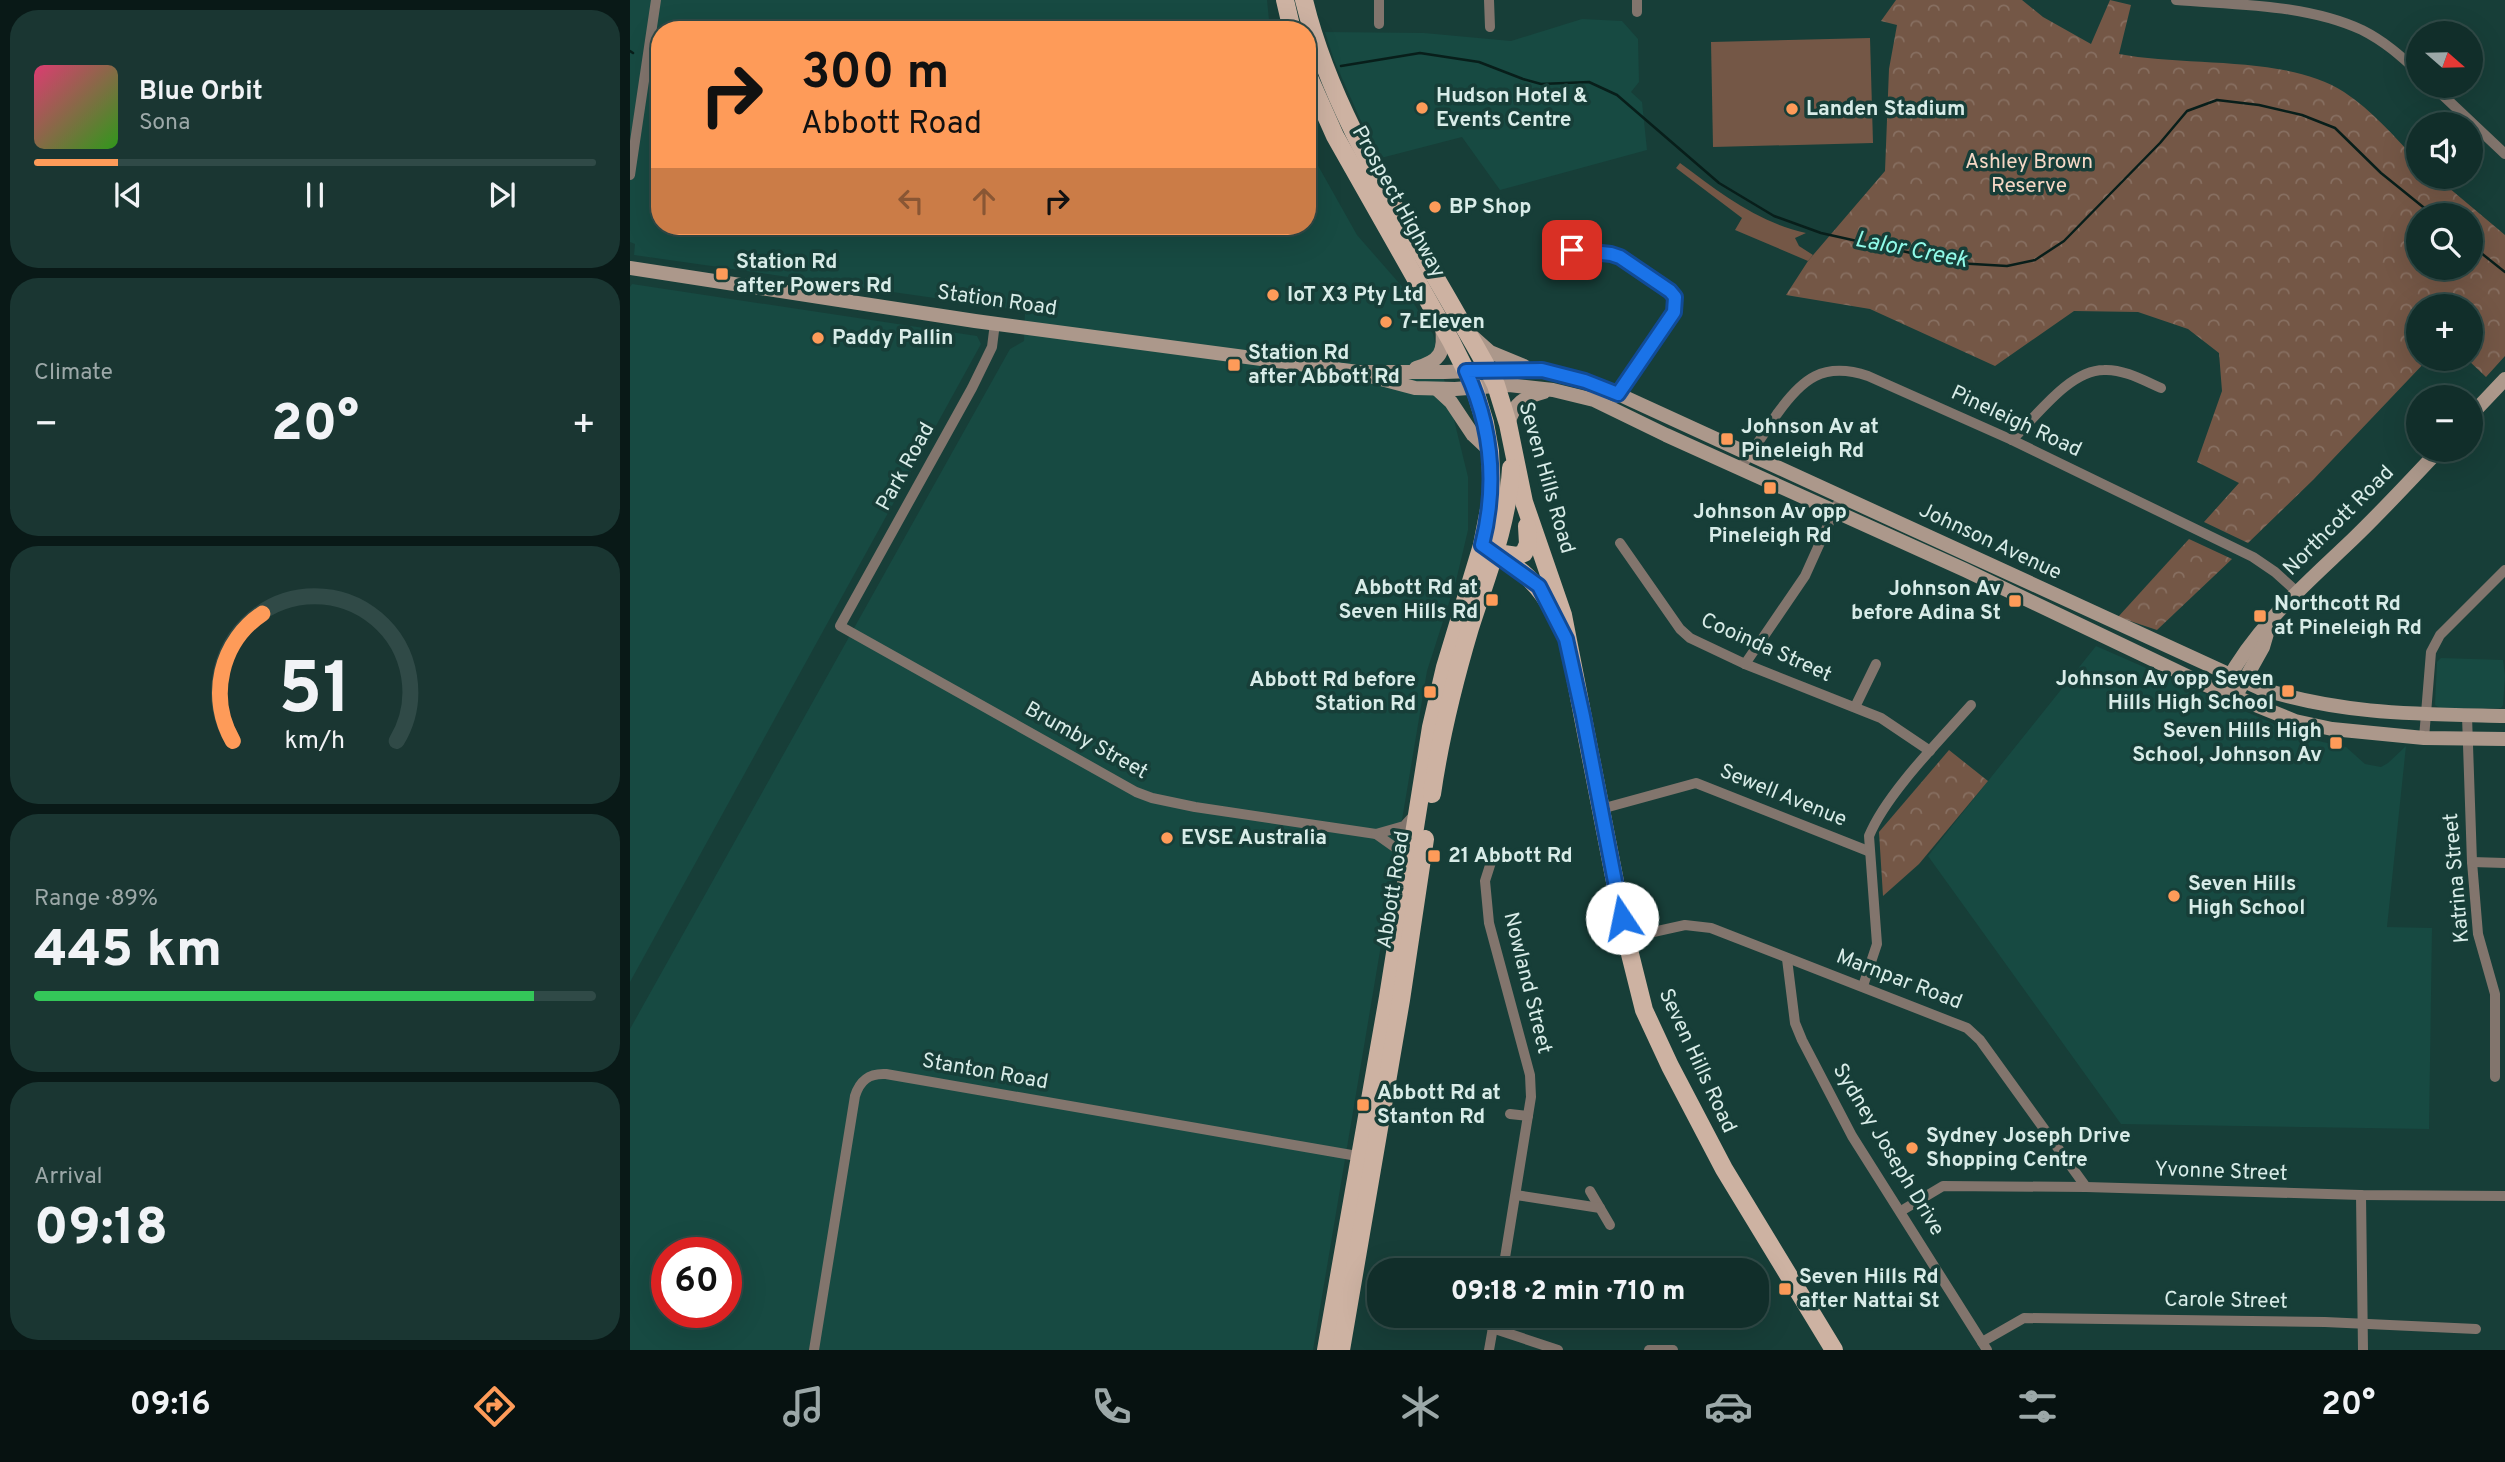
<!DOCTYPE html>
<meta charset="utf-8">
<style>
body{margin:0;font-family:Overpass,sans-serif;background:#1a3632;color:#f1f3f6;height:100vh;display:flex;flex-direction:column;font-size:26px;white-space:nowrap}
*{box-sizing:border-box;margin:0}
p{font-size:23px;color:#9ca8a8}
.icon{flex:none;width:38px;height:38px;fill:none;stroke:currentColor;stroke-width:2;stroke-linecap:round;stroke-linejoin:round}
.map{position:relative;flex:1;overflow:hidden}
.panel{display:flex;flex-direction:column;gap:10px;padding:10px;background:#091917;width:630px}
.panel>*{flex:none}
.banner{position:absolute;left:21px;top:21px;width:665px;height:214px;border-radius:28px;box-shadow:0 7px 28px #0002,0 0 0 2px #304a47;background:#fe9b59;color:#111;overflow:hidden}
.needle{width:46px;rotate:110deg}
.fabs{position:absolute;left:1776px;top:21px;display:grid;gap:14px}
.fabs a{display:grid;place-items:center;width:77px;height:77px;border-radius:50%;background:#112e2a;box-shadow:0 7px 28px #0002,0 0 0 2px #304a47;font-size:35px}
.speed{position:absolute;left:21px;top:1237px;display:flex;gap:14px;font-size:35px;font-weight:700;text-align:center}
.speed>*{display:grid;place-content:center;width:91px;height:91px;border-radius:50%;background:#112e2a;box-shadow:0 7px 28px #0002,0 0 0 2px #304a47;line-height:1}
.speed .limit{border:10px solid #d22;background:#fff;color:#111}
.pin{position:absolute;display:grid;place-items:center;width:60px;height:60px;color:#fff;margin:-30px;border-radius:14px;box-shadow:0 4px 10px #0006}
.me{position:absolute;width:77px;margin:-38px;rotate:349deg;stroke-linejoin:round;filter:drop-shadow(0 0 5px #0008)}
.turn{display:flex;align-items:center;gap:24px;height:147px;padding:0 35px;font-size:32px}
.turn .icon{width:91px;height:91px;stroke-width:2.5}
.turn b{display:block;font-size:49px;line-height:60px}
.lanes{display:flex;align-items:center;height:66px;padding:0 35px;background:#0003;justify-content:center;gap:35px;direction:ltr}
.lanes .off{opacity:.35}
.big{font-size:52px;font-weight:800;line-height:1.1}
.panel .card{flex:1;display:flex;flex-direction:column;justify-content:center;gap:10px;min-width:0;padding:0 24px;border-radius:28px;background:#1a3632}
.panel .dial{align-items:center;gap:0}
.dial svg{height:182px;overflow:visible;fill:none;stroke:#304a47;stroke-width:7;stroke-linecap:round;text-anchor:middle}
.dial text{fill:#f1f3f6;stroke:none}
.song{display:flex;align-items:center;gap:21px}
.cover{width:84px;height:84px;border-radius:10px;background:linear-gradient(135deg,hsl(340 70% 55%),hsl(110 70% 35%))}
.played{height:7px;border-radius:4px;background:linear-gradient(90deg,#fe9b59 15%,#304a47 15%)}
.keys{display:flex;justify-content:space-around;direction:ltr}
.heat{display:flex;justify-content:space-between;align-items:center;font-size:38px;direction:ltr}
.charge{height:10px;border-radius:5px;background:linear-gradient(90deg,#34c759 89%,#304a47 0)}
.trip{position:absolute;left:737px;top:1258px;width:402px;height:70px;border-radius:28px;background:#112e2a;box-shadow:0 7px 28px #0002,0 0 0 2px #304a47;font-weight:800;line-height:70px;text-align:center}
.dock{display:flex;height:112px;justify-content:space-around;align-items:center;background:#071211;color:#9ca8a8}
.dock .icon{width:49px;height:49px}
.dock .selected{color:#fe9b59}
.dock b{font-size:32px;color:#f1f3f6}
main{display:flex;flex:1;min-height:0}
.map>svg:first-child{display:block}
</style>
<main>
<section class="panel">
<div class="card">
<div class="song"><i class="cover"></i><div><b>Blue Orbit</b><p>Sona</p></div></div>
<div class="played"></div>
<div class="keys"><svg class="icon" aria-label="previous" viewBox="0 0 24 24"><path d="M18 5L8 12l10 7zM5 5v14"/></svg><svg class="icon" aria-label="pause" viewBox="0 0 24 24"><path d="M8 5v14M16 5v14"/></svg><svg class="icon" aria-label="next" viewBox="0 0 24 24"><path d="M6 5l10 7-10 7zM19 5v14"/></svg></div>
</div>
<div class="card"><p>Climate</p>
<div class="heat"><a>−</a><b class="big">20°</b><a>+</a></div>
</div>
<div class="card dial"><svg viewBox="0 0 100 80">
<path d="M14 69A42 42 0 1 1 86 69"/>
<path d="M14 69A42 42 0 0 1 27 13" stroke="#fe9b59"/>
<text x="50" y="56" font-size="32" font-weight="700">51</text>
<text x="50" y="72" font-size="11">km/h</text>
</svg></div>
<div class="card"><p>Range · 89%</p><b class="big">445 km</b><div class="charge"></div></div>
<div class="card"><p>Arrival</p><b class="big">09:18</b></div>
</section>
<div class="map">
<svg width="1875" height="1350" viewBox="0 0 1875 1350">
<defs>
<pattern id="park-crowns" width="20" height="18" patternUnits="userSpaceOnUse" patternTransform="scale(1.75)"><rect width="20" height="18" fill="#745746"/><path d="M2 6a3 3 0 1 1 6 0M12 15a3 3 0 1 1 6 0" fill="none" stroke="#876f61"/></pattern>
</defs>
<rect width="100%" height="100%" fill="#173e38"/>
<g fill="#174a42" fill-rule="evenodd">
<path d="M0 0H637L640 30H30V226H677V146L727 235 776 291 803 334 838 477V530L826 581 797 671 683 1350H0V1029L380 349 394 341 395 311 4 255 5 244 0 242ZM37 1253H96V1312H37Z"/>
<path d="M952 19 992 21 1008 39 1009 82 1001 92 1012 102 1017 150 870 190 832 137 751 158 730 119 704 60 695 32 794 33 881 41Z"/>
<path d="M2 284 347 336 351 344 0 982V287Z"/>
<path d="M1466 646 1642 723 1656 734 1716 747 1735 764 1751 767 1758 763 1776 746 1757 927 1802 928 1799 1129 1491 1124 1298 856Z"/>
<path d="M1811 658 1873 660 1875 676 1873 705 1871 708H1810L1805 705 1807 662Z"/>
</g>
<g fill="#745746">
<path d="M1240 38 1243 143 1083 147 1081 42Z"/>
<path d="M1050 163C1090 193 1127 222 1176 233L1165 238 1169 246 1183 255 1178 261 1105 230 1112 218 1046 168Z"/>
</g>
<g fill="url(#park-crowns)" fill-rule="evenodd">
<path d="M1266 0H1392L1413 17 1461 44 1480 0 1501 5 1489 54C1556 67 1658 55 1714 92 1742 110 1764 137 1788 161V177H1806L1875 235V356L1856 377 1837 359H1841V306H1788V359H1798L1683 480 1618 543 1574 522 1609 483 1567 462 1592 391 1589 353 1558 329 1508 312 1444 311 1365 366 1240 309 1156 295 1178 261 1255 171 1259 69 1267 25 1251 21ZM1788 215H1841V268H1788Z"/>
<path d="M1559 539 1602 559 1527 630 1488 617Z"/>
<path d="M1319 750 1358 781 1289 864 1253 896 1249 832Z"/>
</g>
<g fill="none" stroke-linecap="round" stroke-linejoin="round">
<g stroke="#081e1a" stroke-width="2.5">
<path d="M0 51 3 53"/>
<path d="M711 66 790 53 849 62 893 79 911 84 959 82 987 95 1089 183 1144 216 1191 233 1326 263 1377 266 1405 260 1434 241 1530 143 1557 111 1587 100 1629 105 1672 115 1705 128 1751 173 1803 215"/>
<path d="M1841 245 1875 272"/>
</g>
<g stroke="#82756d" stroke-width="10">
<path d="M749 0V24"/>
<path d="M859 0 860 27"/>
<path d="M1007 0V12"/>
<path d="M1546 0C1607 5 1676 4 1732 30 1754 41 1771 56 1788 72"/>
<path d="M1803 86 1875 154"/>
<path d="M0 175 26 0"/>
<path d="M922 248 985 255 1040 291 1045 297 1044 312 986 398"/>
<path d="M365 323 362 347 342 388 210 626 506 792 522 798 565 807 746 834 774 826 784 815"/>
<path d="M1382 440C1406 417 1439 370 1474 370 1493 369 1513 380 1531 388"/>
<path d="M1110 468C1123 451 1135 432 1147 414 1172 379 1193 361 1238 376L1382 440 1623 557 1645 572 1667 592"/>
<path d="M990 543 1050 629 1060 638 1115 664 1251 718 1300 751"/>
<path d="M1115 664 1175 576 1207 505"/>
<path d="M1225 707 1246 664"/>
<path d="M1837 716 1842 862 1848 934 1865 994V1077"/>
<path d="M1794 738 1801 652 1810 635 1875 570"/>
<path d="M971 809 1066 783 1238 851"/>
<path d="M746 834 770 851 771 870"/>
<path d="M862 859 855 881 859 923 900 1075 901 1097 873 1270"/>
<path d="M1842 862 1875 863"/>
<path d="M996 938 1055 925 1081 928 1337 1028 1350 1040 1456 1187"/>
<path d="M1157 959 1165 1023 1172 1040 1222 1136 1357 1350"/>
<path d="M1233 986 1247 944 1239 836C1256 794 1310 740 1341 705"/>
<path d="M880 1114 898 1116"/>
<path d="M960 1191 980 1225"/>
<path d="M886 1195 970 1208"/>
<path d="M1731 1195 1733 1350"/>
<path d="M1271 1211 1313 1186 1456 1187 1731 1195 1875 1196"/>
<path d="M862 1328 928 1350"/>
<path d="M1352 1342 1394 1318 1695 1322 1846 1329"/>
<path d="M184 1350 225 1096C230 1080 239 1073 256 1074L733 1157"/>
<path d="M859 1350 865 1316"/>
<path d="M1019 1350H1043"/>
</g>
<g stroke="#ac988b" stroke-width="14">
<path d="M0 268 345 321 728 372H815L892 369 912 370 955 381 988 394 1629 688C1713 715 1789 714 1875 716"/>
<path d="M842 336 860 352 894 366"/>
<path d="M786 368C811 361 815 352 812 326"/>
<path d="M736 375 785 388 825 389 879 385 923 390 964 400 1036 435 1335 570 1576 685 1665 721 1702 729 1794 738 1875 739"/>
<path d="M808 390 821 402 843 435 860 451"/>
<path d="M1841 415 1875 379"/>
<path d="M878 424C884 403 894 397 914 392"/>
<path d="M1596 683C1626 626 1677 583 1723 539 1753 510 1781 480 1809 450"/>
<path d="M1609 690 1633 647 1640 623"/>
</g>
<g stroke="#cdb2a2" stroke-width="18">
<path d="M655 0 662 30"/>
<path d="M674 0C702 116 772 217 830 320 842 341 855 362 866 385L878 424 894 502 933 615 996 938 1014 1010 1040 1066 1094 1169 1204 1350"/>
<path d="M677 73 705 136 821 341 844 387 855 423 860 451 862 494 852 545 815 667 801 727 758 997 696 1350"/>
<path d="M856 547C885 566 907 579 923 611"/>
<path d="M867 553 887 556 894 553 898 544 897 526"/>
<path d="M802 794C810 738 824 682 840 628 857 575 878 524 881 468"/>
<path d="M711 1350 771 1000 795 839"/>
</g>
</g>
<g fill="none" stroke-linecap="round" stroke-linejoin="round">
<defs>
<path id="route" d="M942 250 981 254 990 257 1040 291 1045 297 1044 312 988 394 955 381 912 370 836 371C862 427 867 486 852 545L909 586 936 639 953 716 992 918"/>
</defs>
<use href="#route" stroke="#114b97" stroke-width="18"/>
<use href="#route" stroke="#1a73e8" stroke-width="12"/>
</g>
<g fill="#fe9b59" stroke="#173e38" stroke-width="2.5">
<circle cx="792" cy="108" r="7"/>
<circle cx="1162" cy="109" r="7"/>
<circle cx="805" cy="207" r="7"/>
<rect x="85" y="267" width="14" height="14" rx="3.5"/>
<circle cx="643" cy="295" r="7"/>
<circle cx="756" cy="322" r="7"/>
<circle cx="188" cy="338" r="7"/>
<rect x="597" y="358" width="14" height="14" rx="3.5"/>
<rect x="1090" y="432" width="14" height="14" rx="3.5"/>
<rect x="1133" y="481" width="14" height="14" rx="3.5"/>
<rect x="855" y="593" width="14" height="14" rx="3.5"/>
<rect x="1378" y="594" width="14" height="14" rx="3.5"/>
<rect x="1623" y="609" width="14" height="14" rx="3.5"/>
<rect x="1651" y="684" width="14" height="14" rx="3.5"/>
<rect x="793" y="685" width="14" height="14" rx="3.5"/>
<rect x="1699" y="736" width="14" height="14" rx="3.5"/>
<circle cx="537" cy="838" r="7"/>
<rect x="797" y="849" width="14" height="14" rx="3.5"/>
<circle cx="1544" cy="896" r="7"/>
<rect x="726" y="1098" width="14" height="14" rx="3.5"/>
<circle cx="1282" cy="1148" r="7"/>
<rect x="1148" y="1282" width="14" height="14" rx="3.5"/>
</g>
<g text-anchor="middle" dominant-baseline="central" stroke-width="7" stroke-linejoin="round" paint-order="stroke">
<g font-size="21" font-weight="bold" fill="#d8ece8" stroke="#173e38" text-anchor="start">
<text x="806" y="96">Hudson Hotel &amp;<tspan x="806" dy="24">Events Centre</tspan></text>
<text x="1176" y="109">Landen Stadium</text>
<text x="819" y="207">BP Shop</text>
<text x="106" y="262">Station Rd<tspan x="106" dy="24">after Powers Rd</tspan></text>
<text x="657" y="295">IoT X3 Pty Ltd</text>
<text x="770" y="322">7-Eleven</text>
<text x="202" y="338">Paddy Pallin</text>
<text x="618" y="353">Station Rd<tspan x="618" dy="24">after Abbott Rd</tspan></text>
<text x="1111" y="427">Johnson Av at<tspan x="1111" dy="24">Pineleigh Rd</tspan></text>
<text x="1140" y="512" text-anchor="middle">Johnson Av opp<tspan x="1140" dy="24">Pineleigh Rd</tspan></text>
<text x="848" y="588" text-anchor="end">Abbott Rd at<tspan x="848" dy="24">Seven Hills Rd</tspan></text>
<text x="1371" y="589" text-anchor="end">Johnson Av<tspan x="1371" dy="24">before Adina St</tspan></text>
<text x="1644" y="604">Northcott Rd<tspan x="1644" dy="24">at Pineleigh Rd</tspan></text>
<text x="1644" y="679" text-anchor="end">Johnson Av opp Seven<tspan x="1644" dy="24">Hills High School</tspan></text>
<text x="786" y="680" text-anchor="end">Abbott Rd before<tspan x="786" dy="24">Station Rd</tspan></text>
<text x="1692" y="731" text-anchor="end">Seven Hills High<tspan x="1692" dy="24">School, Johnson Av</tspan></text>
<text x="551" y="838">EVSE Australia</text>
<text x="818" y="856">21 Abbott Rd</text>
<text x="1558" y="884">Seven Hills<tspan x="1558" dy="24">High School</tspan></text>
<text x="747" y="1093">Abbott Rd at<tspan x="747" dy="24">Stanton Rd</tspan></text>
<text x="1296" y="1136">Sydney Joseph Drive<tspan x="1296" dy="24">Shopping Centre</tspan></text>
<text x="1169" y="1277">Seven Hills Rd<tspan x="1169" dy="24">after Nattai St</tspan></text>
</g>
<g font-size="21" fill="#f6d8c6" stroke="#173e38">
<text x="1399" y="162">Ashley Brown<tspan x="1399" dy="24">Reserve</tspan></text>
</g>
<g font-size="21" fill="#d8ece8" stroke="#173e38">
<text transform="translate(768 202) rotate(61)">Prospect Highway</text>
<text transform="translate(367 301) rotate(8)">Station Road</text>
<text transform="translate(1386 422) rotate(25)">Pineleigh Road</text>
<text transform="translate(276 467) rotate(-61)">Park Road</text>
<text transform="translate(916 478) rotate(74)">Seven Hills Road</text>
<text transform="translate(1709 521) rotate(-45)">Northcott Road</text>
<text transform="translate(1360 542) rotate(25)">Johnson Avenue</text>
<text transform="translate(1136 648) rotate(24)">Cooinda Street</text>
<text transform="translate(456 741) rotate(29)">Brumby Street</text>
<text transform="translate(1153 796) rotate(22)">Sewell Avenue</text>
<text transform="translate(1827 878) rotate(-95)">Katrina Street</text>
<text transform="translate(764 890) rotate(-81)">Abbott Road</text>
<text transform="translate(1269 980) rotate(21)">Marnpar Road</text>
<text transform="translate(897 983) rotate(76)">Nowland Street</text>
<text transform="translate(1067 1061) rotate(65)">Seven Hills Road</text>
<text transform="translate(355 1072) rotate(10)">Stanton Road</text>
<text transform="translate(1258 1150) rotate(59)">Sydney Joseph Drive</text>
<text transform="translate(1591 1172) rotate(2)">Yvonne Street</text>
<text transform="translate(1596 1301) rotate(1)">Carole Street</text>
</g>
<g font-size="23" font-style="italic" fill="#90fbe9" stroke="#173e38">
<text transform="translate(1281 251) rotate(11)">Lalor Creek</text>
</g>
</g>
</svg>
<div class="fabs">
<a><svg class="needle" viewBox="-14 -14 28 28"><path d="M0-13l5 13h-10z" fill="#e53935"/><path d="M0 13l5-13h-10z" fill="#9ca8a8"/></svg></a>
<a><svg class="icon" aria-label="sound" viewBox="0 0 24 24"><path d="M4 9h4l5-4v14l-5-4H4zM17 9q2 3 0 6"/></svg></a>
<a><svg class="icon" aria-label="search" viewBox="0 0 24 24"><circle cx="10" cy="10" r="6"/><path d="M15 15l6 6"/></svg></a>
<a>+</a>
<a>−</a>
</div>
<div class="speed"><div class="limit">60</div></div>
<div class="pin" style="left:942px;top:250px;background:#d93025"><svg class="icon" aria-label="arrive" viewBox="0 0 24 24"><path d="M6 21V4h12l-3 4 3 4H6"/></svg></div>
<svg class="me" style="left:992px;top:918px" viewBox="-20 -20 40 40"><circle r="19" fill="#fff"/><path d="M0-13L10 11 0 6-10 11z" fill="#1a73e8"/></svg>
<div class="trip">09:18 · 2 min · 710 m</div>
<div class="banner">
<div class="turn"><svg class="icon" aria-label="right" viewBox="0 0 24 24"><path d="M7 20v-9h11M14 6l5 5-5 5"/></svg><div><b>300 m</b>Abbott Road</div></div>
<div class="lanes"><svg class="icon off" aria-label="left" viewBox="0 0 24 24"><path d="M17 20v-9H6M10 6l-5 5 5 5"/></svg><svg class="icon off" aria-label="ahead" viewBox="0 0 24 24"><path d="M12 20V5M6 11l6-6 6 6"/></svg><svg class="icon" aria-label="right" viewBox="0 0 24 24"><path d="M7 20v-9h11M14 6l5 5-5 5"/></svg></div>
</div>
</div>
</main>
<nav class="dock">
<b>09:16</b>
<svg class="icon selected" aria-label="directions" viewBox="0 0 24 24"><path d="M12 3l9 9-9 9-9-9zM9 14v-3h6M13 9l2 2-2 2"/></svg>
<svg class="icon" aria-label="music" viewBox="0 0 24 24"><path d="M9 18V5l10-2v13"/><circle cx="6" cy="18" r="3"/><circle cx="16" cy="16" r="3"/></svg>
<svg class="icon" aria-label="phone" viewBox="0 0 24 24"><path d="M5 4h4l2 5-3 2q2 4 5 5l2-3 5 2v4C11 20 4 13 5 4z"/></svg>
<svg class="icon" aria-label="climate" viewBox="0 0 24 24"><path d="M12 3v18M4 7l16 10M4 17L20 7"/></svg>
<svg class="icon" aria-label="car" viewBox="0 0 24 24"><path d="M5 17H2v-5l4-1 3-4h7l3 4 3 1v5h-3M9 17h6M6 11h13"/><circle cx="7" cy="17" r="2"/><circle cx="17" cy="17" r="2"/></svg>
<svg class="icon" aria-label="filters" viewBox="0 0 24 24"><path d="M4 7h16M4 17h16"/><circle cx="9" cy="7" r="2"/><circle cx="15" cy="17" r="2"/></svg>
<b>20°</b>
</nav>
